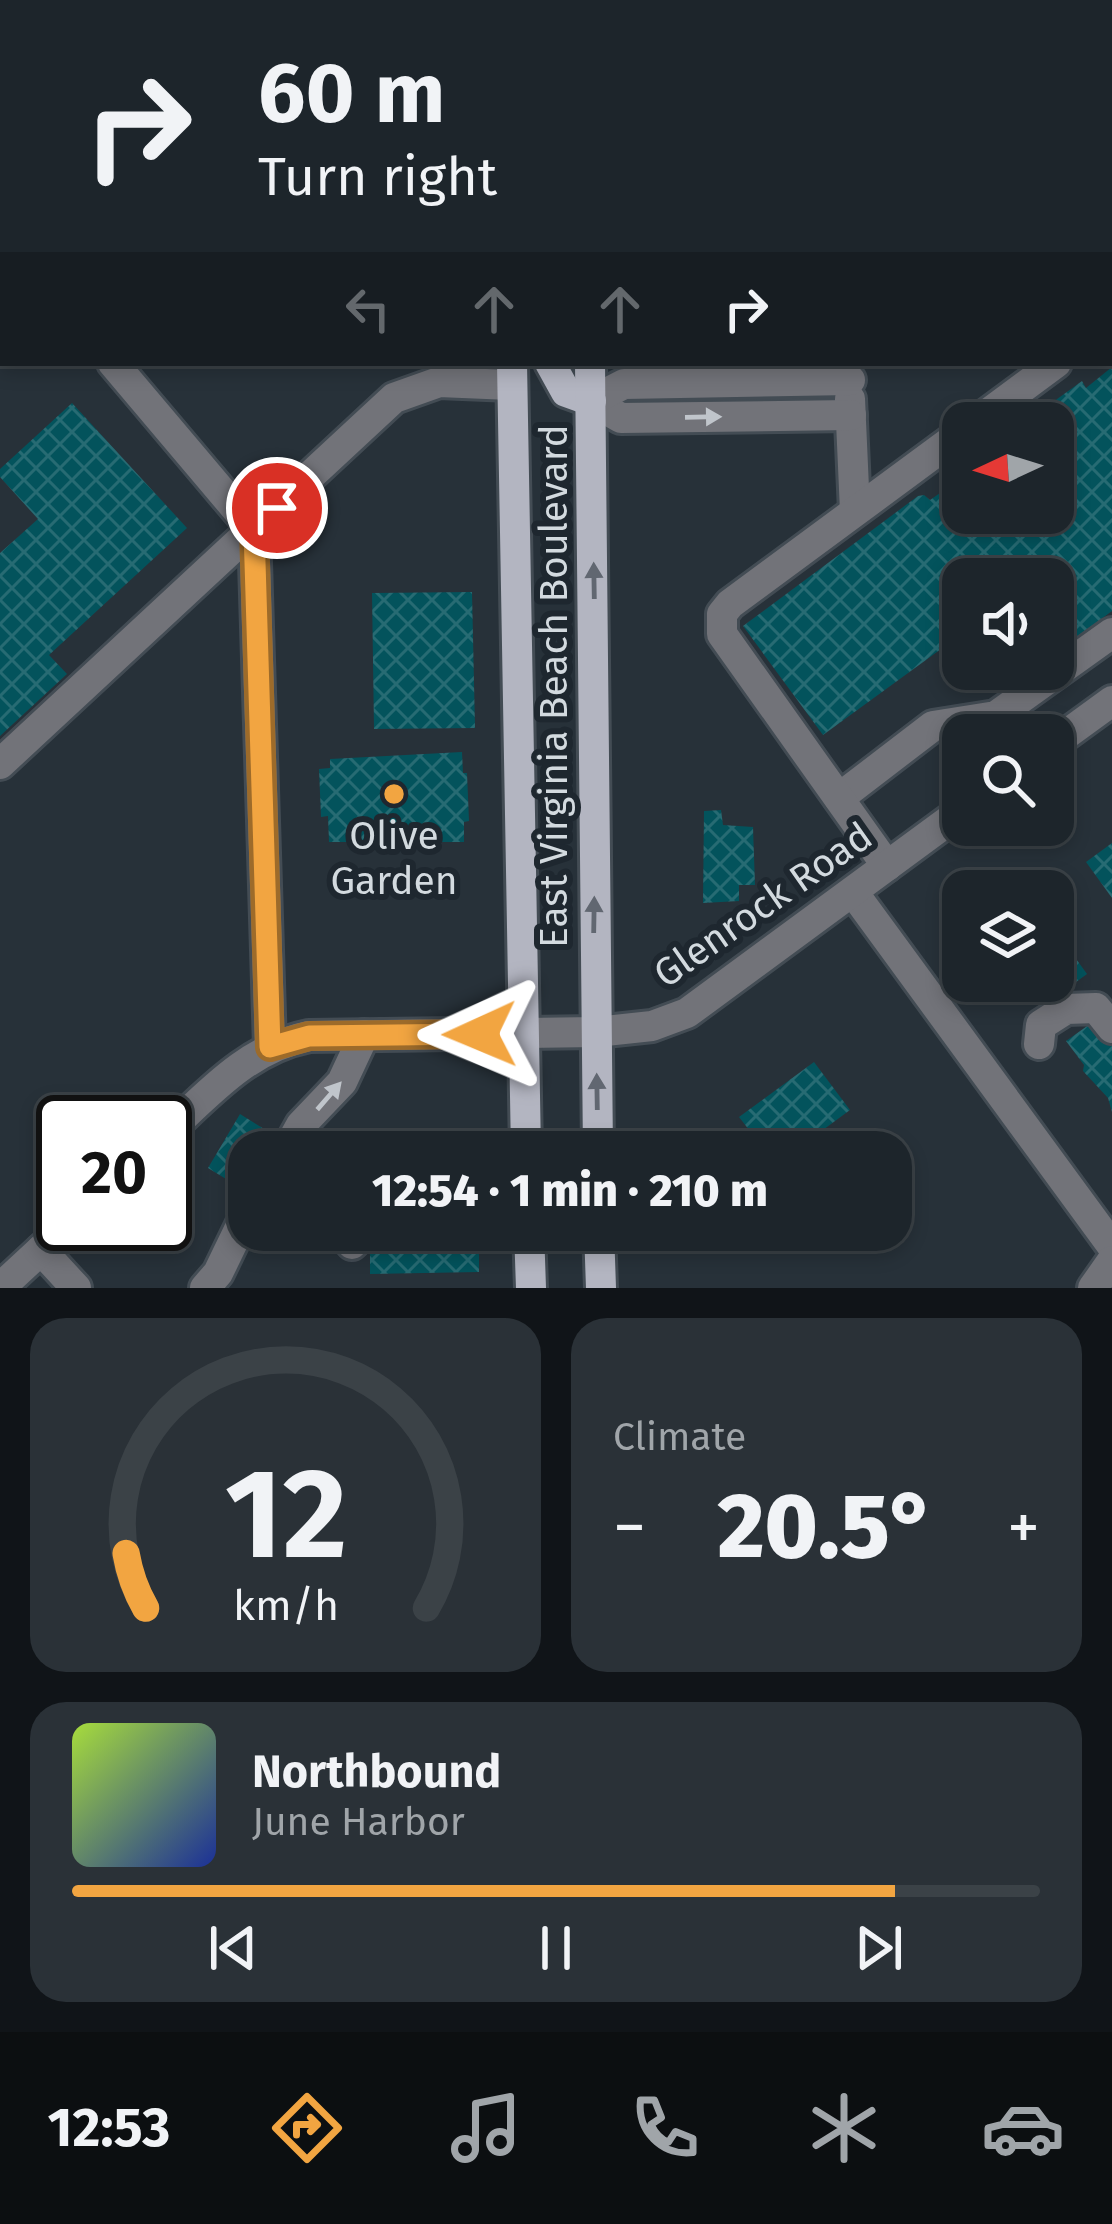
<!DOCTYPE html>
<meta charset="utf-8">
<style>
body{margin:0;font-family:"Fira Sans",sans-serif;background:#2a3137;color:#f1f3f6;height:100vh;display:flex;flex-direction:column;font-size:45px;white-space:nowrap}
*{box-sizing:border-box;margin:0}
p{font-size:39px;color:#a0a5a9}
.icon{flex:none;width:66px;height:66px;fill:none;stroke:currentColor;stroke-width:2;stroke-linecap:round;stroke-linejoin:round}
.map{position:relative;height:1288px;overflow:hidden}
.side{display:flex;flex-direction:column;gap:30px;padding:30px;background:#101418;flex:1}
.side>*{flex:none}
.guide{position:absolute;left:0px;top:0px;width:1113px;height:366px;box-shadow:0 6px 18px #0003,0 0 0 3px #3b4247;background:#1d252b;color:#f1f3f6;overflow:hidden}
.needle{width:78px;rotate:266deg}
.tools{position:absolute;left:942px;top:402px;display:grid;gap:24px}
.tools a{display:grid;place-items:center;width:132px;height:132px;border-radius:24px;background:#1d252b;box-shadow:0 6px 18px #0003,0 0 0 3px #3b4247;font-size:60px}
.speed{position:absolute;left:36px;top:1095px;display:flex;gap:24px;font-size:60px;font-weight:700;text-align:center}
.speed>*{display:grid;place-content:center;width:156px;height:156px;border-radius:50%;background:#1d252b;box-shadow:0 6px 18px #0003,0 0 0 3px #3b4247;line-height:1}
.speed .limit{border:6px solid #111;border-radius:18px;background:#fff;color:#111}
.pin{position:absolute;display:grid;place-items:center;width:102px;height:102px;color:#fff;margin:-51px;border:6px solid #fff;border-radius:50%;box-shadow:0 3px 12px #0007}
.me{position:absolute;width:132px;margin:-66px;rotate:269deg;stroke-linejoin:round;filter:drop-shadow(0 0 9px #0008)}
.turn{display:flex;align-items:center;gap:42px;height:252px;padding:0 60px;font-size:54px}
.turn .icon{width:156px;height:156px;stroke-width:2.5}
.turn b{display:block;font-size:84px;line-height:102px}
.lanes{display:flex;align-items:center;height:114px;padding:0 60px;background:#0003;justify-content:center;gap:60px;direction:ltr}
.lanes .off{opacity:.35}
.big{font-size:90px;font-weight:800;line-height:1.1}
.side .card{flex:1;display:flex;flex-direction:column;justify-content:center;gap:18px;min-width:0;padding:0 42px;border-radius:36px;background:#2a3137}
.side .dial{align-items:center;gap:0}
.dial svg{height:312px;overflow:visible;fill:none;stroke:#3b4247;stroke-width:7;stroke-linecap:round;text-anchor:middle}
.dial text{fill:#f1f3f6;stroke:none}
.song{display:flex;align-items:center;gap:36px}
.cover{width:144px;height:144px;border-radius:18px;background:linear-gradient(135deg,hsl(80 70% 55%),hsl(230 70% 35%))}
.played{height:12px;border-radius:6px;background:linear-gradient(90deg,#f2a541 85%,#3b4247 85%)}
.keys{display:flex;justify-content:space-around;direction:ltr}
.heat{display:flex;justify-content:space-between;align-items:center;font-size:66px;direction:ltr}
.side .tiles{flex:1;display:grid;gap:30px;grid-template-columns:1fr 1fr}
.card:last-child{grid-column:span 2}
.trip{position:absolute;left:228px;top:1131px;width:684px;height:120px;border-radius:36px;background:#1d252b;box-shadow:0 6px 18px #0003,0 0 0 3px #3b4247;font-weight:800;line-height:120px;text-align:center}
.tab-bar{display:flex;height:192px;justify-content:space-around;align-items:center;background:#0c0f11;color:#a0a5a9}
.tab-bar .icon{width:84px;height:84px}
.tab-bar .active{color:#f2a541}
.tab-bar b{font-size:54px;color:#f1f3f6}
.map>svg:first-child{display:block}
</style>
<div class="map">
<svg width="1112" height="1288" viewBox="0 0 1112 1288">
<defs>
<pattern id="building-cross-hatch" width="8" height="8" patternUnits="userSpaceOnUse" patternTransform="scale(3)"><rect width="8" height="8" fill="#03535c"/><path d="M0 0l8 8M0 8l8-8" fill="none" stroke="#276b73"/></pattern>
</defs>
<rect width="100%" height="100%" fill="#273139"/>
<g fill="url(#building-cross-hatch)">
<path d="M1112 367V611L1053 655V579H963V633L823 735 743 626 918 496 924 495 930 500 963 477V513H1053V423H1024L1082 381 1086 388Z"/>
<path d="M72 403 187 528 49 655 67 674 0 736V553L38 519 0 477V469Z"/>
<path d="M472 592 475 728 374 729 372 593Z"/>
<path d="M462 752 463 773H467L469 821 464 822V842H329L328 816 321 817 319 769 330 768V759Z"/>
<path d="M721 810 723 825 753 827 755 885H739V901L703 903 704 811Z"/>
<path d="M1112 843V898L1086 862Z"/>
<path d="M1053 927 1087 974 1046 1004 1030 981H1053Z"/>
<path d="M1090 1024 1105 1026 1112 1036V1112L1108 1098 1083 1071 1084 1065 1066 1041Z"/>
<path d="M814 1062 850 1110 793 1152H730L753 1135 739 1117Z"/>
<path d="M240 1114 280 1139 272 1152H249V1193L208 1168Z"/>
<path d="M399 1230H456V1247H479V1272L370 1274V1244H400Z"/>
</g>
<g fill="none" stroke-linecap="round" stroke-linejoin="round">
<defs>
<g id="minor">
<path d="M490 0V3"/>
<path d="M594 0V3"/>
<path d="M845 0V3"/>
<path d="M6 3 9 0"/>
<path d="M1110 323 1112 322"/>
<path d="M0 333H3"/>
<path d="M113 363 254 530"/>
<path d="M850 399 855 511"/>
<path d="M591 401 621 418 851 415"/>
<path d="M591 401 624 384 850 380"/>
<path d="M975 423 1056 363"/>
<path d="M254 530 270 1047"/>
<path d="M1053 744 1112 701"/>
<path d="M0 764 394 398 439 382 512 385"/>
<path d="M839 798 933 726 996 716 1112 633"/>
<path d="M887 866 722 634V614L730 604 963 432"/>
<path d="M853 892 1112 1246"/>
<path d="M1039 1044 1041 1025 1066 1009 1096 1008 1112 1028"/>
<path d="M165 1134C209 1093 248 1048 309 1036L596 1032 652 1026 687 1013 963 810"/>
<path d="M286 1152 301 1125 342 1082 364 1035"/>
<path d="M352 1244 366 1230"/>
<path d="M41 1250 76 1288"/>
<path d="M0 1288 69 1224"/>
<path d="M205 1288 218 1273 249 1209"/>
<path d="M1093 1288 1112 1261"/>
</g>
<g id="major">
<path d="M523 0V3"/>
<path d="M560 0V3"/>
<path d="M512 363 526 1152"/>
<path d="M550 363 566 392 591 401"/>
<path d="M590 363 598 1152"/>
<path d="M529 1230 531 1288"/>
<path d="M599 1230 601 1288"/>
</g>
</defs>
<use href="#minor" stroke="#434c54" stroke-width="36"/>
<use href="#major" stroke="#434c54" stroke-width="36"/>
<use href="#minor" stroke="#727379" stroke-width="30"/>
<use href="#major" stroke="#b3b5c1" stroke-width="30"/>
</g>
<defs><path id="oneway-solid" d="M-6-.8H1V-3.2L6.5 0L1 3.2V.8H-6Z" transform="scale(3)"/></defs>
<g fill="#c0c5cb">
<use href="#oneway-solid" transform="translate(703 417) rotate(-1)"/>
<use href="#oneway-solid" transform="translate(329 1096) rotate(-49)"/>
</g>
<g fill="#616771">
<use href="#oneway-solid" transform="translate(594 581) rotate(-91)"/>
<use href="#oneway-solid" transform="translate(594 915) rotate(-89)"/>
<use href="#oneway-solid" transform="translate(597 1092) rotate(-91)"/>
</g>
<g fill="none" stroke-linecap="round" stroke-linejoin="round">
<defs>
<path id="route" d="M277 508 254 530 270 1047 309 1036 480 1034"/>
</defs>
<use href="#route" stroke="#9d6b2a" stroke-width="30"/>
<use href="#route" stroke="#f2a541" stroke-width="21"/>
</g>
<circle fill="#f2a541" stroke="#1e272f" stroke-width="4.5" cx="394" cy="794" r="12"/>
<g text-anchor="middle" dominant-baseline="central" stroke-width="12" stroke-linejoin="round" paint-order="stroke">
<g font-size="39" fill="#d3dadf" stroke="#1e272f">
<text transform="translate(554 686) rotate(-90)">East Virginia Beach Boulevard</text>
<text transform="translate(763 905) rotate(-35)">Glenrock Road</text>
</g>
<g font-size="39" fill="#d3dadf" stroke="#1e272f">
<text x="394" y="836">Olive<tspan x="394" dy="45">Garden</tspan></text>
</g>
</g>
</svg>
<div class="tools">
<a><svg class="needle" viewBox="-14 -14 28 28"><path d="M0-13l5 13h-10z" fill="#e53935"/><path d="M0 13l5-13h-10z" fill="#a0a5a9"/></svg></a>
<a><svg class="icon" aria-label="sound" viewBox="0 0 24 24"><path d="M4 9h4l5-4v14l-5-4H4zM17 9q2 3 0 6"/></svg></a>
<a><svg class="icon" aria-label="search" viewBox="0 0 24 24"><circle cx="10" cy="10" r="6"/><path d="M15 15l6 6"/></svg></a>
<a><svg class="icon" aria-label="layers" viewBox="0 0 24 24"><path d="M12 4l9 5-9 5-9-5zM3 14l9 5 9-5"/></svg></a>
</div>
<div class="speed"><div class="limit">20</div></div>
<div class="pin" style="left:277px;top:508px;background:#d93025"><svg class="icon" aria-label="arrive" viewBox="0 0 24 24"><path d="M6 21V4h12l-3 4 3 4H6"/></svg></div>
<svg class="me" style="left:480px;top:1034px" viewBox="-20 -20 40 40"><path d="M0-17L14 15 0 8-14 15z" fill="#f2a541" stroke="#fff" stroke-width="4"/></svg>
<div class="trip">12:54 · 1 min · 210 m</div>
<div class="guide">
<div class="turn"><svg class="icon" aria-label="right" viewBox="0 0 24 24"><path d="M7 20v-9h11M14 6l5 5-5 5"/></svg><div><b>60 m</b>Turn right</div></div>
<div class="lanes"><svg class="icon off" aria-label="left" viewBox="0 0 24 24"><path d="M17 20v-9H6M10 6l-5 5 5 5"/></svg><svg class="icon off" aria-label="ahead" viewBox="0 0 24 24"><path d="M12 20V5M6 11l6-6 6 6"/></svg><svg class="icon off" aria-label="ahead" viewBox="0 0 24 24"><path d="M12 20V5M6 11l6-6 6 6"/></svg><svg class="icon" aria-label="right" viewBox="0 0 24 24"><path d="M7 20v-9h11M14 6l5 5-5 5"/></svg></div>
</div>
</div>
<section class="side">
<div class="tiles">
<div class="card dial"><svg viewBox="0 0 100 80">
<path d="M14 69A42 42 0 1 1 86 69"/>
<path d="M14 69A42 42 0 0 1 9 55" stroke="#f2a541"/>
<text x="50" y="56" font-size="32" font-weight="700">12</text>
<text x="50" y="72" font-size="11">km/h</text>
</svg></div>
<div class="card"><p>Climate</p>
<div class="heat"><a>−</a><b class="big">20.5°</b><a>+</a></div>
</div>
<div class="card">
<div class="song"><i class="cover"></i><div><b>Northbound</b><p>June Harbor</p></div></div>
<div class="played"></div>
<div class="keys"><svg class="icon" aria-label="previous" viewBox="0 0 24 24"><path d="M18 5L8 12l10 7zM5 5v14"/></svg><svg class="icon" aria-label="pause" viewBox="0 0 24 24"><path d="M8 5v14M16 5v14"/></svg><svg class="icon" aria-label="next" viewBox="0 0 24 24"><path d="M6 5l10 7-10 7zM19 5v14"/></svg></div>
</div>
</div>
</section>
<nav class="tab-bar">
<b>12:53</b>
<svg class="icon active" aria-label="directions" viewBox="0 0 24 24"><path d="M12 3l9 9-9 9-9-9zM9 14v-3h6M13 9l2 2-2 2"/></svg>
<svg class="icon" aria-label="music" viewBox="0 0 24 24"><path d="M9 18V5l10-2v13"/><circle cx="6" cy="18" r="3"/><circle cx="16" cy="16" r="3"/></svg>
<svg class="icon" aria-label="phone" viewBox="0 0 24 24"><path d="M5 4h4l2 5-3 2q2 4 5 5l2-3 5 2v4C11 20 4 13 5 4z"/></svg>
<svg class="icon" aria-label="climate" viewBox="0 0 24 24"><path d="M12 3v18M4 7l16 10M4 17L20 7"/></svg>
<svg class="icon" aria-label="car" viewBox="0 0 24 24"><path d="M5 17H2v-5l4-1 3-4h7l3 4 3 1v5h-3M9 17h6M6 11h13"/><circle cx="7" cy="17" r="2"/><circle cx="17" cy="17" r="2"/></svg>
</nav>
